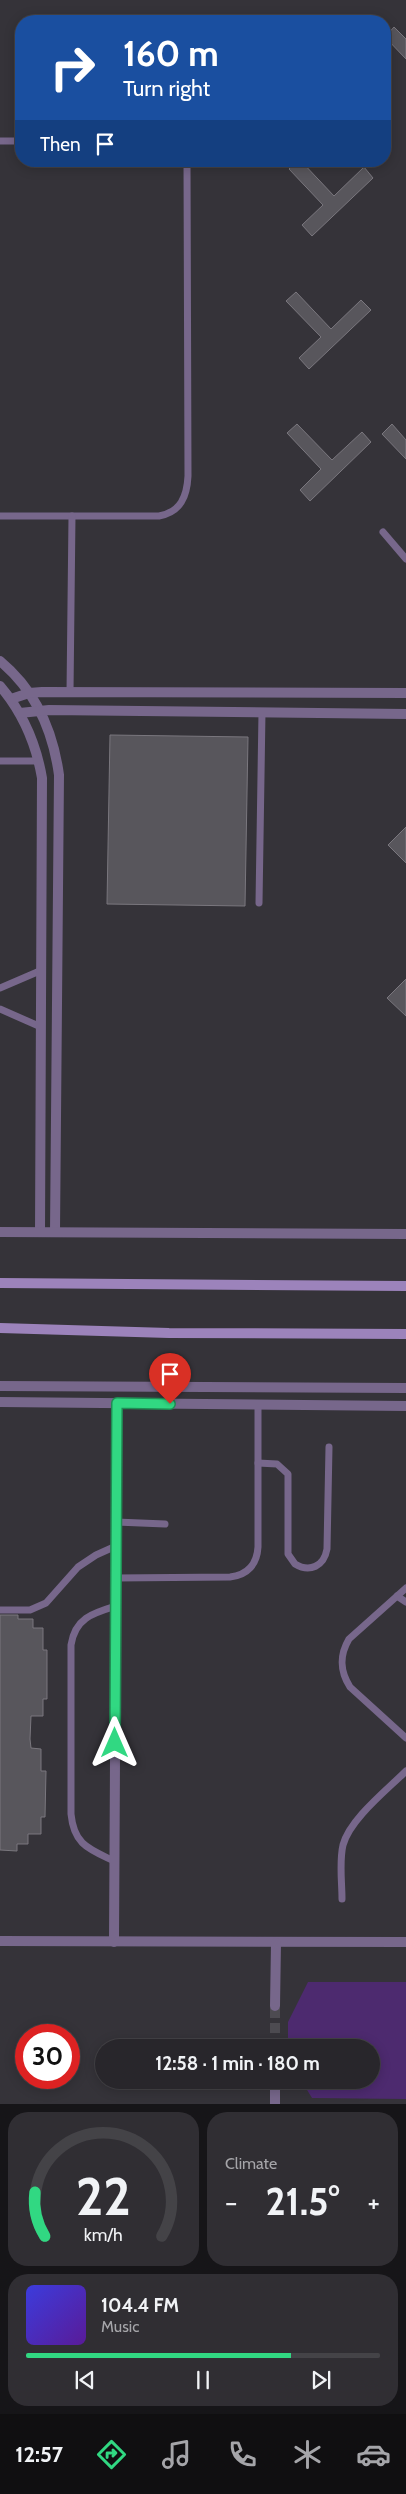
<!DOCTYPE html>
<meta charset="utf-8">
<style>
body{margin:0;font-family:Cabin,sans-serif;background:#302e33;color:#f1f3f6;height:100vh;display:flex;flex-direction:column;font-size:19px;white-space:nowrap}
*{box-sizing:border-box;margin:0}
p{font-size:16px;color:#a5a5a9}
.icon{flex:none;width:28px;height:28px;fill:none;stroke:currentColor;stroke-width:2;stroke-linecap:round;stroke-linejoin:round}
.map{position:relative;height:2104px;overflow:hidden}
.panel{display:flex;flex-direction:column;gap:8px;padding:8px;background:#161518;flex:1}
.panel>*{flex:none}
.top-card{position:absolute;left:15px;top:15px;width:376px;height:152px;border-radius:20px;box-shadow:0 2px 12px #0003,0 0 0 1px #444347;background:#1a4fa0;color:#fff;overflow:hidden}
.speed{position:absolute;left:15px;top:2024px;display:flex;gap:10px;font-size:25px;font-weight:700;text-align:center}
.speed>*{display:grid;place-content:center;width:65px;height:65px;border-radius:50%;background:#28262b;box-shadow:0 2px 12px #0003,0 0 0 1px #444347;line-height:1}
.speed .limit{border:8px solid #d22;background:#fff;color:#111}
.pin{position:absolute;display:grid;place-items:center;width:42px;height:42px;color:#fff;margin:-51px -21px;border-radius:50% 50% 50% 0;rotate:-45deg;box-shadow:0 0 5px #0007}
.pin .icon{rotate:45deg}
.me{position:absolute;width:55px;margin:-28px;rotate:0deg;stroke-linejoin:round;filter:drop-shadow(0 0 4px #0008)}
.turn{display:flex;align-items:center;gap:18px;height:105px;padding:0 25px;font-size:22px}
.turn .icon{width:65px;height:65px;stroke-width:2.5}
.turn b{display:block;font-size:35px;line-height:42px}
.then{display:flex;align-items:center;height:48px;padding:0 25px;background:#0003;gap:10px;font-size:19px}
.big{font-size:38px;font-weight:700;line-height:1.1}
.panel .widget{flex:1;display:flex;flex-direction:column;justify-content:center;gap:8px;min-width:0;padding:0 18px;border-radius:20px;background:#302e33}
.panel .dial{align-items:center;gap:0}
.dial svg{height:130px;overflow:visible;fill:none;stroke:#444347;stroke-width:7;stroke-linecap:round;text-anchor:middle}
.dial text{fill:#f1f3f6;stroke:none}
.song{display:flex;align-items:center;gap:15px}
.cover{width:60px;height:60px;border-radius:8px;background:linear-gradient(135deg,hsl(240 70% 55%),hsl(270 70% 35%))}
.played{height:5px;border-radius:2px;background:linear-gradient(90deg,#31d882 75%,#444347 75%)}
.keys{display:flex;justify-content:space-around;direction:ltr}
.heat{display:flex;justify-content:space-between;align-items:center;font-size:28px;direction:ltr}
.panel .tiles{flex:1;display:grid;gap:8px;grid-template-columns:1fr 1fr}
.widget:last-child{grid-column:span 2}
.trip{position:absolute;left:95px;top:2039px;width:285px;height:50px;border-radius:25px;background:#28262b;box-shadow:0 2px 12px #0003,0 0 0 1px #444347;font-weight:700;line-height:50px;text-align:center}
.tab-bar{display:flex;height:80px;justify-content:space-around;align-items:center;background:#100f11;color:#a5a5a9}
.tab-bar .icon{width:35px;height:35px}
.tab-bar .current{color:#31d882}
.tab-bar b{font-size:22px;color:#f1f3f6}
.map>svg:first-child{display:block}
</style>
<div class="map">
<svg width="406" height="2104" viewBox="0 0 406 2104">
<rect width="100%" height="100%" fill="#353339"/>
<path fill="#4d2a6f" d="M308 1982H406V2099L312 2098 301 2080H371V2048L288 2047V2022Z"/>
<g fill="#58565c" stroke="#7a777e">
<path d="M394 27 406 39V59L385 37Z"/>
<path d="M297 161H301L334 196 364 167 373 178 312 236 302 225 323 205 289 169Z"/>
<path d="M296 292 331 329 361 300 371 310 309 369 299 358 321 337 286 301Z"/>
<path d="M297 424 332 460 362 432 371 442 310 501 300 490 321 469 287 433Z"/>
<path d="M392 424 406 440V459L382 434Z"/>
<path d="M110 735 248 737 245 906 107 904Z"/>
<path d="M406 827V863L388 845Z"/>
<path d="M406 979V1016L387 998Z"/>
<path d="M0 1615H18V1619H33V1628H43V1650H47V1699H43V1716H31L30 1739 31 1748 41 1749V1771H46L45 1817H41V1834H28V1844H17V1851L0 1850Z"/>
</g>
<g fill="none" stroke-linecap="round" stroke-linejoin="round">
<path stroke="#4d4b51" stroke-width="10" stroke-dasharray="10 5" stroke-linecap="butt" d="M275 2048V2006"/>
<g stroke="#77678b" stroke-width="7">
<path d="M0 141H21"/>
<path d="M0 516H159C181 512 187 496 188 476L187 161"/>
<path d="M383 532 406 559"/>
<path d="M70 692 72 516"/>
<path d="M0 761H39"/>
<path d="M259 903 262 712"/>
<path d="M0 988 42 970"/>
<path d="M0 1009 41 1027"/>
<path d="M258 1463 277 1464 288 1474V1554L295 1564C310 1573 324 1566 327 1549L329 1447"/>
<path d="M116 1522 165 1524"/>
<path d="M116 1578 230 1577C248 1575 257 1564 258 1547V1404"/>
<path d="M406 1588 349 1639C339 1656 340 1671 350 1687L406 1738"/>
<path d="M397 1596 406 1602"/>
<path d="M0 1610H30L46 1603 78 1567 96 1555 116 1546"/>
<path d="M114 1861C89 1849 74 1845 71 1814V1645C75 1618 93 1613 116 1606"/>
<path d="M342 1899C342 1882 339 1862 343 1845 350 1819 387 1790 406 1771"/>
</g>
<g stroke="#77678b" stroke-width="10">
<path d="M0 661C35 690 53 731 59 775L55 1232"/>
<path d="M0 686C23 713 36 743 42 778L40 1232"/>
<path d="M11 699 29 693 42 692 406 693"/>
<path d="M20 713 49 710 406 714"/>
<path d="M0 1232 406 1234"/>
<path d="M0 1386 406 1388"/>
<path d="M0 1402 406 1406"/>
<path d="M0 1941 406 1942"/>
<path d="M114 1942 117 1403"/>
<path d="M275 2006 276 1943"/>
<path d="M275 2104V2080"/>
</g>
<g stroke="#9c83bb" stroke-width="10">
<path d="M0 1283 406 1286"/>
<path d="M0 1328 169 1333 406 1334"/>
</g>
</g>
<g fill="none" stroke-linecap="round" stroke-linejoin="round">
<defs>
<path id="route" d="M115 1743 117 1403 170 1404"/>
</defs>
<use href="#route" stroke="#208c54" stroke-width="12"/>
<use href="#route" stroke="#31d882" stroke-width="9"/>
</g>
</svg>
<div class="speed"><div class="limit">30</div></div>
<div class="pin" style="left:170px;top:1404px;background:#d93025"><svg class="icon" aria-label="arrive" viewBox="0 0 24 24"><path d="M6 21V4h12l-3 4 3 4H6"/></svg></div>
<svg class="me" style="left:115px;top:1743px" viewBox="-20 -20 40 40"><path d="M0-17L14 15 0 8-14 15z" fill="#31d882" stroke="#fff" stroke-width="4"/></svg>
<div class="trip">12:58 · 1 min · 180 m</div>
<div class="top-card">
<div class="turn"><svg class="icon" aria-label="right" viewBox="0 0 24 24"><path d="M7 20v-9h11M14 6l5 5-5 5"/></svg><div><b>160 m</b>Turn right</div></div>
<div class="then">Then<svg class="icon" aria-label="arrive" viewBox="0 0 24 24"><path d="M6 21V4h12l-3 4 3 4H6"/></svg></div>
</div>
</div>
<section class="panel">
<div class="tiles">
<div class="widget dial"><svg viewBox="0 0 100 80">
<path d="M14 69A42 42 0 1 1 86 69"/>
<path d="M14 69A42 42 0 0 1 8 42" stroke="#31d882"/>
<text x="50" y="56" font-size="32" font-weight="700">22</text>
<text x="50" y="72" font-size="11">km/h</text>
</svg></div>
<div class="widget"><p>Climate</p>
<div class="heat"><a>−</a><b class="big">21.5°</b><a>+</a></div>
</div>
<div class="widget">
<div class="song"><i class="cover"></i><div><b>104.4 FM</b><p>Music</p></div></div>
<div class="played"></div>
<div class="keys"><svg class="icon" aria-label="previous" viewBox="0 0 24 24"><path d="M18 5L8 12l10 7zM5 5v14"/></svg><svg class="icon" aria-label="pause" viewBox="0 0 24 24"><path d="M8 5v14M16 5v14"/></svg><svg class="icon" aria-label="next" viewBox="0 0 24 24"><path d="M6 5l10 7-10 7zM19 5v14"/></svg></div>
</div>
</div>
</section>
<nav class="tab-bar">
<b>12:57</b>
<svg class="icon current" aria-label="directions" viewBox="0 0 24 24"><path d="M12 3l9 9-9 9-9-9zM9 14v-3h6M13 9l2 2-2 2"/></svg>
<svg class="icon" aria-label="music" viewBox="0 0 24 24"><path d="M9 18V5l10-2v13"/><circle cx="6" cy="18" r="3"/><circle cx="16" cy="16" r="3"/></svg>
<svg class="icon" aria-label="phone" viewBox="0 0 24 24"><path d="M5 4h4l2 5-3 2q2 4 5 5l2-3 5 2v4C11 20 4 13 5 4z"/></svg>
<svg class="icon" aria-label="climate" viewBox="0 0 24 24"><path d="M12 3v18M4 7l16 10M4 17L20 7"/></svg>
<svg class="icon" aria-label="car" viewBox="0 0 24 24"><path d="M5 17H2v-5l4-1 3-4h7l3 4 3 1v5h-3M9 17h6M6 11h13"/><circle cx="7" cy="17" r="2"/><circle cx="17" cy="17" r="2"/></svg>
</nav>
